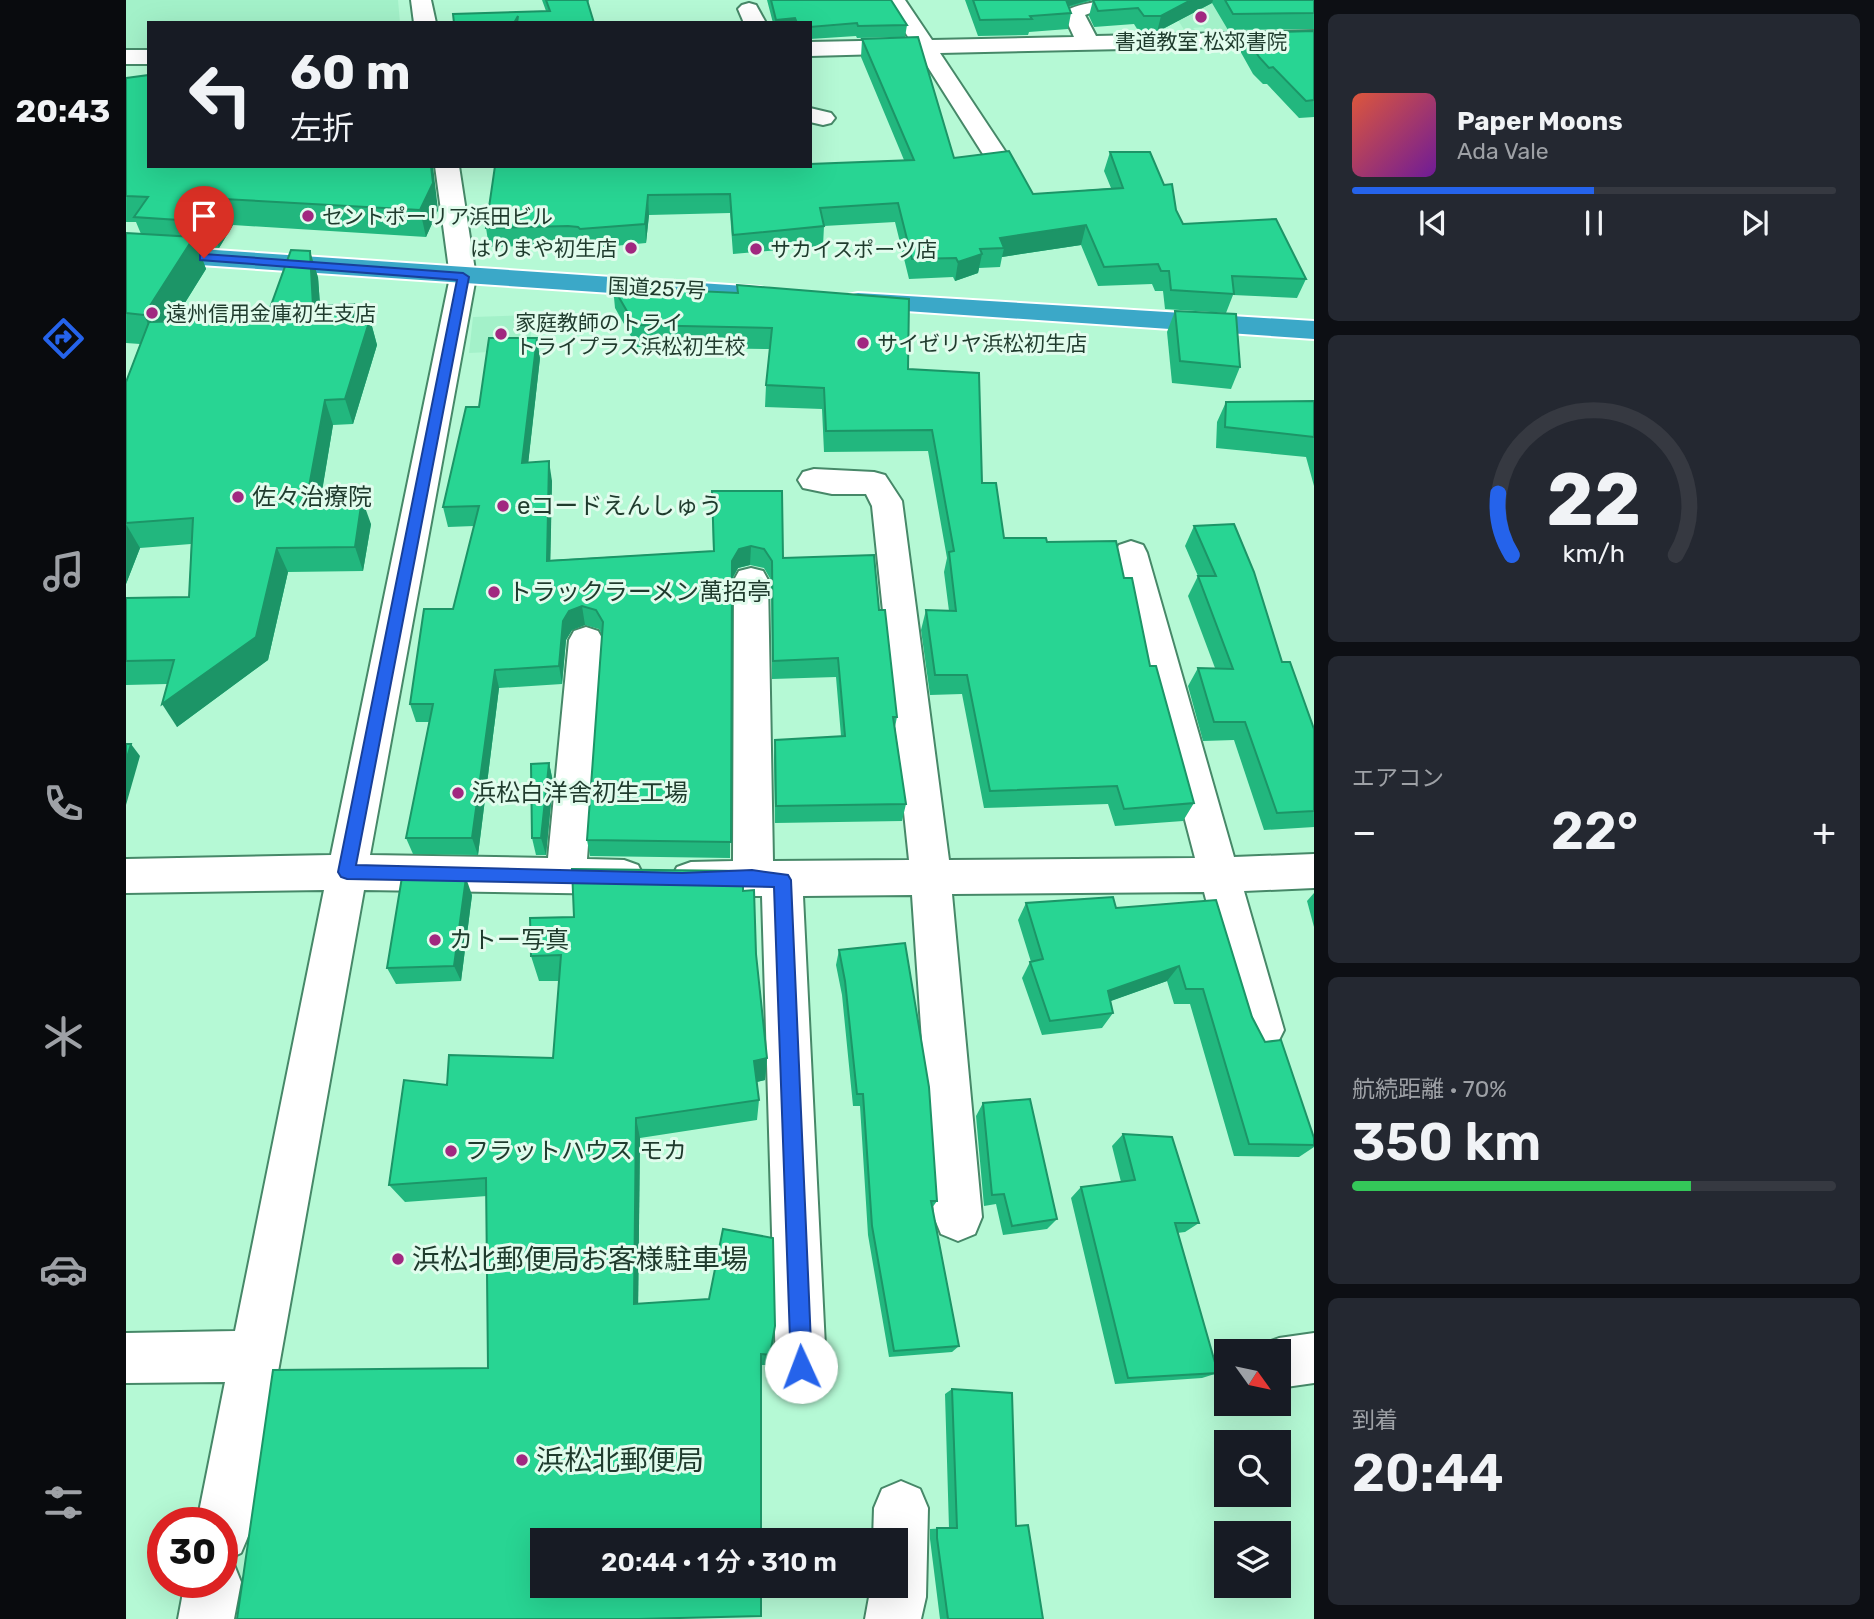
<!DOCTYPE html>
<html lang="ja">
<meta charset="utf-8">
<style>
body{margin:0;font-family:Rubik,"Noto Sans JP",sans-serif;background:#242831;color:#f1f3f6;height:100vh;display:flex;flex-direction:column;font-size:26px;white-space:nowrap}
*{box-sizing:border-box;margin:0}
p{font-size:23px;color:#9ea1a6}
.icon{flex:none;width:38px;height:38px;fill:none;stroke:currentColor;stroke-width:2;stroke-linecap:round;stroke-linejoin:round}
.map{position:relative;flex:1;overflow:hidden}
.details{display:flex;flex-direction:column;gap:14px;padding:14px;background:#0d0f14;width:560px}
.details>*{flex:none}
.guide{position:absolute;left:21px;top:21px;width:665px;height:147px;border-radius:0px;box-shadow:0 7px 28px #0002;background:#171b24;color:#f1f3f6;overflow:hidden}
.needle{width:46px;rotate:123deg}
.fabs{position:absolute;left:1088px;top:1339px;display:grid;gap:14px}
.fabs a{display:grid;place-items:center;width:77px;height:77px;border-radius:0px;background:#171b24;box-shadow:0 7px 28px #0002;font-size:35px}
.speed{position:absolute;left:21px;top:1507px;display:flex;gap:14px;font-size:35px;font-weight:700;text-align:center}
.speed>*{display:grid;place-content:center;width:91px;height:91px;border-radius:50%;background:#171b24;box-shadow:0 7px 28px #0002;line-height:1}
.speed .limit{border:10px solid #d22;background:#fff;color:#111}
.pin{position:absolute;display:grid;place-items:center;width:60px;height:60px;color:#fff;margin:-72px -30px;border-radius:50% 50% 50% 0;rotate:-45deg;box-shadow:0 0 7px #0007}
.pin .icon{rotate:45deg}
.me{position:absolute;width:77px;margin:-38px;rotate:358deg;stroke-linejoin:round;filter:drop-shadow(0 0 5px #0008)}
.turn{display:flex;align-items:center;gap:24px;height:147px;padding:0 28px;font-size:32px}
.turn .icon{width:91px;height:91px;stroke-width:2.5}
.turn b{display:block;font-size:49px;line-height:60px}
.big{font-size:52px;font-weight:600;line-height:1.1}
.details .widget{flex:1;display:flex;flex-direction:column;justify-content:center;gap:10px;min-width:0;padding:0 24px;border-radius:10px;background:#242831}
.details .dial{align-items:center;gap:0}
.dial svg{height:182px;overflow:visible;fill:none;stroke:#363941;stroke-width:7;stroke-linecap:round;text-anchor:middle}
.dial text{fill:#f1f3f6;stroke:none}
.song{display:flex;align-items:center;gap:21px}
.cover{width:84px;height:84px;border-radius:10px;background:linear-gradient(135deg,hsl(10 70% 55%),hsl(280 70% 35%))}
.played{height:7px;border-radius:4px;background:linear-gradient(90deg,#2563eb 50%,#363941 50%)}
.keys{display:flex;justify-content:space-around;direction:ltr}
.heat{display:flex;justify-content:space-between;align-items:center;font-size:38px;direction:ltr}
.charge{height:10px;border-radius:5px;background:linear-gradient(90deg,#34c759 70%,#363941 0)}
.trip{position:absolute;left:404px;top:1528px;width:378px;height:70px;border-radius:0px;background:#171b24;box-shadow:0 7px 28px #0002;font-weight:600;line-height:70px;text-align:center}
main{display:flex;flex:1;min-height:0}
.tab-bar{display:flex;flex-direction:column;width:126px;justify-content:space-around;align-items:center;background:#090b0e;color:#9ea1a6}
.tab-bar .icon{width:49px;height:49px}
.tab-bar .selected{color:#2563eb}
.tab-bar b{font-size:32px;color:#f1f3f6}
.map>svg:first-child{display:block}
</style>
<main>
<nav class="tab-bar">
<b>20:43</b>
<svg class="icon selected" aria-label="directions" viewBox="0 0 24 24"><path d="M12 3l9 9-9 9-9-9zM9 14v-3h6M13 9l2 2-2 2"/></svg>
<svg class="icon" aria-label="music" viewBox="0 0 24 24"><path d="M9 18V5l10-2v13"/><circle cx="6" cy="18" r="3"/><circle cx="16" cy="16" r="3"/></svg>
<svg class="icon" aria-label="phone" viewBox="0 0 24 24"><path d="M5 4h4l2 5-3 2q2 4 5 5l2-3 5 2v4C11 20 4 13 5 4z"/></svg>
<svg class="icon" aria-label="climate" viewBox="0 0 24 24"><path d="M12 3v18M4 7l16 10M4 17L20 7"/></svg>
<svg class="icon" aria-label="car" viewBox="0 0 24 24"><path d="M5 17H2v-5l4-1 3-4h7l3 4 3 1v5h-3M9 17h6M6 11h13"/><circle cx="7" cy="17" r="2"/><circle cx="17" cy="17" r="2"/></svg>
<svg class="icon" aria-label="filters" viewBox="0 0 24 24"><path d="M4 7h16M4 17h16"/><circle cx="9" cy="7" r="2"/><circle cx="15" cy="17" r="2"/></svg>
</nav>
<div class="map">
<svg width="1188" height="1619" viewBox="0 0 1188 1619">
<rect width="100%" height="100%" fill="#b5f9d5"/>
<g fill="#a3f1c9">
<path d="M0 0H272L274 23H23V52H0Z"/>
<path d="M1090 3 1113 33 1085 35 1077 27 1067 28 1071 32 1060 33 1044 7Z"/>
<path d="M406 315 404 350 343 353 347 317Z"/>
</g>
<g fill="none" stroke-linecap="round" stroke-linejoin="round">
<defs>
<g id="minor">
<path d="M285 0H305L310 23H288Z"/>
<path d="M759 0H779L806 40 948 37 937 13C953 0 993 0 1016 0L1013 4C995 9 977 7 959 15L970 36 1188 31V45L814 53 883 157 880 162 871 164 862 162 793 53 684 56V42L784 40Z"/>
<path d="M623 3 630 5 640 23H618L612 9 616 5Z"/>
<rect x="0" y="50" width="23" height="14"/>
<path d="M684 108 705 113 709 118 705 123 697 125 684 122Z"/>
<path d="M309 166H333L350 277 244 855 422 858 443 640 448 631 460 627 472 631 477 640 461 859 498 860 512 865 518 877 512 889 498 894 238 890 123 1534 115 1553 100 1560 107 1562 115 1582 108 1619H52L59 1582H96V1522H71L99 1382 0 1383V1333L109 1331 198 890 0 893V859L205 855 324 277Z"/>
<path d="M688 469 748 472 759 475 776 501 823 860 1069 858 989 553 993 545 1005 541 1017 545 1021 553 1108 857 1188 854V888L1118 891 1158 1030 1151 1044 1136 1050 1121 1044 1114 1030 1078 892 826 894 856 1217 849 1234 832 1241 815 1234 808 1217 786 895 677 896 700 1367 693 1385 675 1392 657 1385 650 1367 636 896H565L551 891 545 879 551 867 565 862 607 861 608 580 613 571 625 568 637 571 642 580 647 861 783 860 746 506 740 494H706L677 488 672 480 677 472Z"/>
<path d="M1188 1333V1383L1153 1388V1351H1133L1135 1345 1153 1338Z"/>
<path d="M775 1481 794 1489 802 1508 800 1597 795 1619H739L745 1586H770V1540H747L748 1508 756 1489Z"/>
</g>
<g id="highway">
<path d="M0 244 633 287 643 289 647 295 643 301 633 303 0 260Z"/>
<path d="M732 293 1188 321V339L722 307 718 301 722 295Z"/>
</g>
</defs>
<use href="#minor" stroke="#468868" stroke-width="4"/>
<use href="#highway" stroke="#fff" stroke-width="4"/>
<use href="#minor" fill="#fff" fill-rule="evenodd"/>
<use href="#highway" fill="#3ba8c8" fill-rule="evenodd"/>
</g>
<g fill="#22b77e">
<path d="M416 0H463L462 3 468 23 420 11Z"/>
<path d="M641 0H765L781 25 779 37 731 38 730 36 684 39V23H647Z"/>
<path d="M839 0H1188V29L1102 30 1086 3 1031 32H1013L1008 24 968 27 963 16 967 0 943 7 945 13 942 29 903 32 902 35 852 36Z"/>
<path d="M1188 31V117L1173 118 1141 84H1137L1127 74 1113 49 1118 33Z"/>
<path d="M736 39 828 158 907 194 985 188 978 171 984 152 1050 210 1057 224 1180 279 1171 298 1107 295 1100 313 1039 309 1037 291H1029L1026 284 972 286 955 245 876 257 874 267 853 268 852 273 829 281 827 277 783 279 769 222 698 226 697 246 607 254 604 213 523 215 520 243 456 249 454 246 444 245 363 247 360 228 369 166H684L778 160 735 57Z"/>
<path d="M0 78 23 166 312 210 300 237 107 225 93 248 72 247 80 269 47 322 140 319 192 277 194 306 228 304 233 320 244 319 251 345 227 424 207 425 194 502 245 524 237 571 162 572 142 660 51 727 41 684 0 685V598L63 597 65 544 14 548 0 584V382L14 344 0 343V233L15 234 10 222H0Z"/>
<path d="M611 285 782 369 856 483 878 538 921 542 998 578 1024 666 1068 803 1057 821 989 826 982 804 858 808 836 694 804 695 795 630 800 610 823 611 818 572 821 558 802 451 698 452 696 409 639 407 640 385 644 349 511 347 489 308 487 287 611 293Z"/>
<path d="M1049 311 1114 367 1105 389 1046 383 1041 332Z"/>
<path d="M414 358 402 463 426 481 424 560 587 551 586 491 657 558 753 610 771 717 769 727 780 804 776 821 649 823 648 757 649 740 715 736 710 677 646 679 645 580 638 568 624 565 612 568 606 580 604 858 464 856 461 840 476 635 473 629 459 625 446 630 440 640 436 684 373 688 352 855 287 854 280 838 303 722H290L284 704 327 609 348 526 322 527 317 507 353 407Z"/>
<path d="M1188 401V486L1180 457 1090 448 1091 422 1100 402Z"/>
<path d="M1068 526 1156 662 1188 729V827L1138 830 1108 740 1077 741 1062 686 1072 668H1089L1062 596 1072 576 1059 546Z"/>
<path d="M423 763 427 782 420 855H410L406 838Z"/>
<path d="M617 891 630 954 641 1058 639 1080 631 1082 633 1100 631 1120 514 1138 512 1304 644 1355 642 1365 362 1368 361 1196 279 1202 263 1185 321 1085 427 1058 433 981H413L405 956 448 917Z"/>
<path d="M1188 893V927L1181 901Z"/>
<path d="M346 895 335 981 270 984 261 968Z"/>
<path d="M900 903 990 908 1126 1017 1188 1138V1147L1173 1157 1108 1156 1064 1004H1048L1041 981 984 1001 987 1013 976 1028 916 1035 896 978 904 962H905L892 920Z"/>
<path d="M713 950 811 1201 806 1208 833 1346 826 1352 763 1357 742 1235 734 1106H727L716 995 710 965Z"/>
<path d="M857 1103 931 1219 921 1229 877 1235 870 1204 858 1206 850 1116Z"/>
<path d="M997 1134 1073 1223 1059 1232 1051 1233 1092 1373 1076 1378 989 1384 945 1198 955 1187 995 1182 986 1146Z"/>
<path d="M826 1389 890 1526 917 1619H814L804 1539V1529L823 1528 819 1394Z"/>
</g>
<g fill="#1c9567">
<path d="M937 0H963L943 6 934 12Z"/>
<path d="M1065 0H1087L1086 3 1031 32 1035 16Z"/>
<path d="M669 18V23H650V20Z"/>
<path d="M305 166H307L312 210 300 237 294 210Z"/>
<path d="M522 195 523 215 520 243 519 224Z"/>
<path d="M98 199 107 225 93 248 83 222Z"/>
<path d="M960 225 955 245 876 257 878 248 874 238Z"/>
<path d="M68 237 80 269 32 346 18 315Z"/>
<path d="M184 251 192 277 196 332 187 306Z"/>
<path d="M856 254 852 273 829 281 832 262Z"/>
<path d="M228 304 236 330 224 321Z"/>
<path d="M244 319 251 345 227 424 219 399Z"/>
<path d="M411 338 414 358 400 483 396 463Z"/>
<path d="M199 400 207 425 190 528 180 503Z"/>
<path d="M423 461 426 481 424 580 421 561Z"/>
<path d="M236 499 245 524 237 571 229 547Z"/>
<path d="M0 524 14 548 0 584Z"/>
<path d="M625 546 624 565 612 568 605 580 606 561 613 549Z"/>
<path d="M151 548 162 572 142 660 51 727 36 704Z"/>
<path d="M456 606 459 625 446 630 440 640 436 684 433 666 437 621 443 611Z"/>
<path d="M369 670 373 688 352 855 346 838Z"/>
<path d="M5 744 14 756 0 805V761Z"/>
<path d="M423 763 427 782 420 855 415 838Z"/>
<path d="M340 878 346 895 335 981 328 966Z"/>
<path d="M1053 966 1041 981 971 1006 982 991Z"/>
<path d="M641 1058 639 1080 626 1083 628 1061Z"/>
<path d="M510 1118 514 1138 512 1317 508 1304Z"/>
</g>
<g fill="#28d593" stroke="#1c9567" stroke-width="2">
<path d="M420 0H461L468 23H391L392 16 388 23H328L327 14 424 11Z"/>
<path d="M645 0H765L781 25 732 26 731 23 684 27V23H671L669 18 650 20Z"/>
<path d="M847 0H940L945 13 904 16 906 19 854 20Z"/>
<path d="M967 0H1065L1035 16H1018L1012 8 972 11Z"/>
<path d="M1099 0H1188V13L1107 14Z"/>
<path d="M1188 31V100L1180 101 1147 67 1143 68 1133 57 1118 33Z"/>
<path d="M792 37 828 158 883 151 907 194 997 188 984 152H1024L1038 185 1046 184 1050 210 1057 224 1150 219 1180 279 1106 276 1108 294 1045 290 1043 271H1035L1032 264 978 267 960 225 874 238 878 248 854 249 856 254 832 262 830 258 786 259 772 203 694 208 698 226 607 235 604 194 522 195 519 224 454 229 452 227 442 226 360 228 369 166H684V164L788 160 736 39Z"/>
<path d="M23 75V166H305L307 183 294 210 98 199 83 222 8 217 22 197 0 196V78Z"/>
<path d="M0 233 68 237 18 315 0 313Z"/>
<path d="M165 250 184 251 187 306 228 304 224 321 244 319 219 399 199 400 180 503 236 499 229 547 151 548 130 637 36 704 48 660 0 661V598L63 597 67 518 0 523V382L23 322 140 319Z"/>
<path d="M611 285 783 299 782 369 853 373 856 483H870L878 538H920L921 542 990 541 998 578H1006L1024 666H1030L1068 803 998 809 991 786 864 791 841 675H809L800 610 830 611 823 552 828 551 806 430 700 431 698 388 640 385 646 328 509 325 487 287 612 293Z"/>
<path d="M1049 311 1110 314 1114 367 1054 361Z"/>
<path d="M363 338H411L396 463 423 461 421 561 588 551 586 491H656L657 558 748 555 753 610H759L771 717H767L780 804 650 806 649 740 719 736 712 658 647 661 646 561 638 549 625 546 613 549 606 561 605 842 461 840 477 622 470 610 456 606 443 611 437 621 433 666 369 670 346 838H280L307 704H284L298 609H327L353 506 317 507 340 407H353Z"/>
<path d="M1188 401V437L1099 427 1100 402Z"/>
<path d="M1108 524 1128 572 1156 662H1164L1188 729V811L1151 813 1119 722H1088L1072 668 1107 669 1072 576H1090L1068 526Z"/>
<path d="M0 744H5L0 761Z"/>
<path d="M423 763 415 838H406L405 764Z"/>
<path d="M446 869 617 871V891L628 890 630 954 641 1058 628 1061 633 1100 510 1118 508 1304 583 1299 597 1229 647 1238 649 1326 644 1355 635 1354V1540H416V1586H635V1616L513 1619H111L147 1370 362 1368 360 1178 263 1185 278 1080 321 1085 323 1055 427 1058 435 955 405 956 404 918 448 917Z"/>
<path d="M276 877 340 878 328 966 261 968Z"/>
<path d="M987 897 990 908 1090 900 1126 1017 1139 1042 1155 1040 1188 1138V1145L1123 1144 1077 989H1060L1053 966 982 991 987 1013 924 1021 904 962 917 959 900 903Z"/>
<path d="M779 943 803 1087 811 1201H805L833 1346 768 1351 746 1226 737 1094H731L719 981 713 950Z"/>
<path d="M904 1099 931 1219 886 1226 878 1194 866 1195 857 1103Z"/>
<path d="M997 1134 1046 1137 1073 1223H1049L1092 1373 1002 1378 955 1187 1009 1180Z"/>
<path d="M826 1389 886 1393 890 1526 902 1525 917 1619H822L811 1538V1528H831Z"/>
</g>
<path fill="#2563eb" stroke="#184099" stroke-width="2" d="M78 254 337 273 343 277 230 865 556 873 626 870 662 875 665 880 686 1367 683 1374 675 1377 668 1374 665 1367 648 887 221 879 215 877 212 872 331 280 74 260V255Z"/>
<g fill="#a12880" stroke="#e1fced" stroke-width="2.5">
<circle cx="1075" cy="17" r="7"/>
<circle cx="182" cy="216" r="7"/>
<circle cx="505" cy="248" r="7"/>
<circle cx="630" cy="249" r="7"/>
<circle cx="26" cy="313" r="7"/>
<circle cx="375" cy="334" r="7"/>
<circle cx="737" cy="343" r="7"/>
<circle cx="112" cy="497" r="7"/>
<circle cx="377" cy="506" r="7"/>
<circle cx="368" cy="592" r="7"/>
<circle cx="332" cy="793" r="7"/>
<circle cx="309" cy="940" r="7"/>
<circle cx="325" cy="1151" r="7"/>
<circle cx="272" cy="1259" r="7"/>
<circle cx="396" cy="1460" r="7"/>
</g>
<g text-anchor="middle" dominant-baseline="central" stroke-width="6" stroke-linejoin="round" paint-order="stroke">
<g font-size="21" fill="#1f3b2d" stroke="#e1fced" text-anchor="start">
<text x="1075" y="41" text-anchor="middle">書道教室 松郊書院</text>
<text x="196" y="216">セントポーリア浜田ビル</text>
<text x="491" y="248" text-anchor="end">はりまや初生店</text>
<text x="644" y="249">サカイスポーツ店</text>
<text x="40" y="313">遠州信用金庫初生支店</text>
<text x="389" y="322">家庭教師のトライ<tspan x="389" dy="24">トライプラス浜松初生校</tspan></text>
<text x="751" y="343">サイゼリヤ浜松初生店</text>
</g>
<g font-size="21" fill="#1f3b2d" stroke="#e1fced">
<text transform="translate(531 288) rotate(3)">国道257号</text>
</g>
<g font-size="24" fill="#1f3b2d" stroke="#e1fced" text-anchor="start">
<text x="126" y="497">佐々治療院</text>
<text x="391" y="506">eコードえんしゅう</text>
<text x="382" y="592">トラックラーメン萬招亭</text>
<text x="346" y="793">浜松白洋舎初生工場</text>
<text x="323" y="940">カトー写真</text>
<text x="339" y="1151">フラットハウス モカ</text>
</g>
<g font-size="28" fill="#1f3b2d" stroke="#e1fced" text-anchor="start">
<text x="286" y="1259">浜松北郵便局お客様駐車場</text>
<text x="410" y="1460">浜松北郵便局</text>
</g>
</g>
</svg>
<div class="fabs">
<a><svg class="needle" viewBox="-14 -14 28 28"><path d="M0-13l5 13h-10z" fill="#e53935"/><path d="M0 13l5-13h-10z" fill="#9ea1a6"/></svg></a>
<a><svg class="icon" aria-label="search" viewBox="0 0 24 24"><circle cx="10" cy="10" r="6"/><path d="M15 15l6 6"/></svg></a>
<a><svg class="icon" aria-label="layers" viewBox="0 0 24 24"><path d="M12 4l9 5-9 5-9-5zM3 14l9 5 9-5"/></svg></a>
</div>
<div class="speed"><div class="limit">30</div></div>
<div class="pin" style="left:78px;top:258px;background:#d93025"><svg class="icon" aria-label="arrive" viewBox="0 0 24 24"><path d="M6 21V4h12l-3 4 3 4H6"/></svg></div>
<svg class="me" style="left:675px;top:1367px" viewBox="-20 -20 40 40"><circle r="19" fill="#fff"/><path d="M0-13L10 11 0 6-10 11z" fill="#2563eb"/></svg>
<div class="trip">20:44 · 1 分 · 310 m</div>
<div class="guide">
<div class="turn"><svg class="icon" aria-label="left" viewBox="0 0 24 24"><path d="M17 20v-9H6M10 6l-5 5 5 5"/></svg><div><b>60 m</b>左折</div></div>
</div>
</div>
<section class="details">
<div class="widget">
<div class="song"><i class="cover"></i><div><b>Paper Moons</b><p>Ada Vale</p></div></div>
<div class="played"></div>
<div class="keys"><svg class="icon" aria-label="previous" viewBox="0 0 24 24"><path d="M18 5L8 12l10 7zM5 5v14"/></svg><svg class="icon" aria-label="pause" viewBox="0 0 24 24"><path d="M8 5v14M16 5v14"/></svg><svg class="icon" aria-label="next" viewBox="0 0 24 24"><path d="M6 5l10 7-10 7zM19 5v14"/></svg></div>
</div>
<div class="widget dial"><svg viewBox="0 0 100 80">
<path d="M14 69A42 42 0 1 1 86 69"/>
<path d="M14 69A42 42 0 0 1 8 42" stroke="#2563eb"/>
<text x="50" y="56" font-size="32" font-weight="700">22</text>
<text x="50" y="72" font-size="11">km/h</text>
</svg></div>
<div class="widget"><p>エアコン</p>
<div class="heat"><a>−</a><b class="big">22°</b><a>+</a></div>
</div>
<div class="widget"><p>航続距離 · 70%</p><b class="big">350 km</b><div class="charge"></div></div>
<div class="widget"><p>到着</p><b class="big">20:44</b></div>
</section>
</main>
